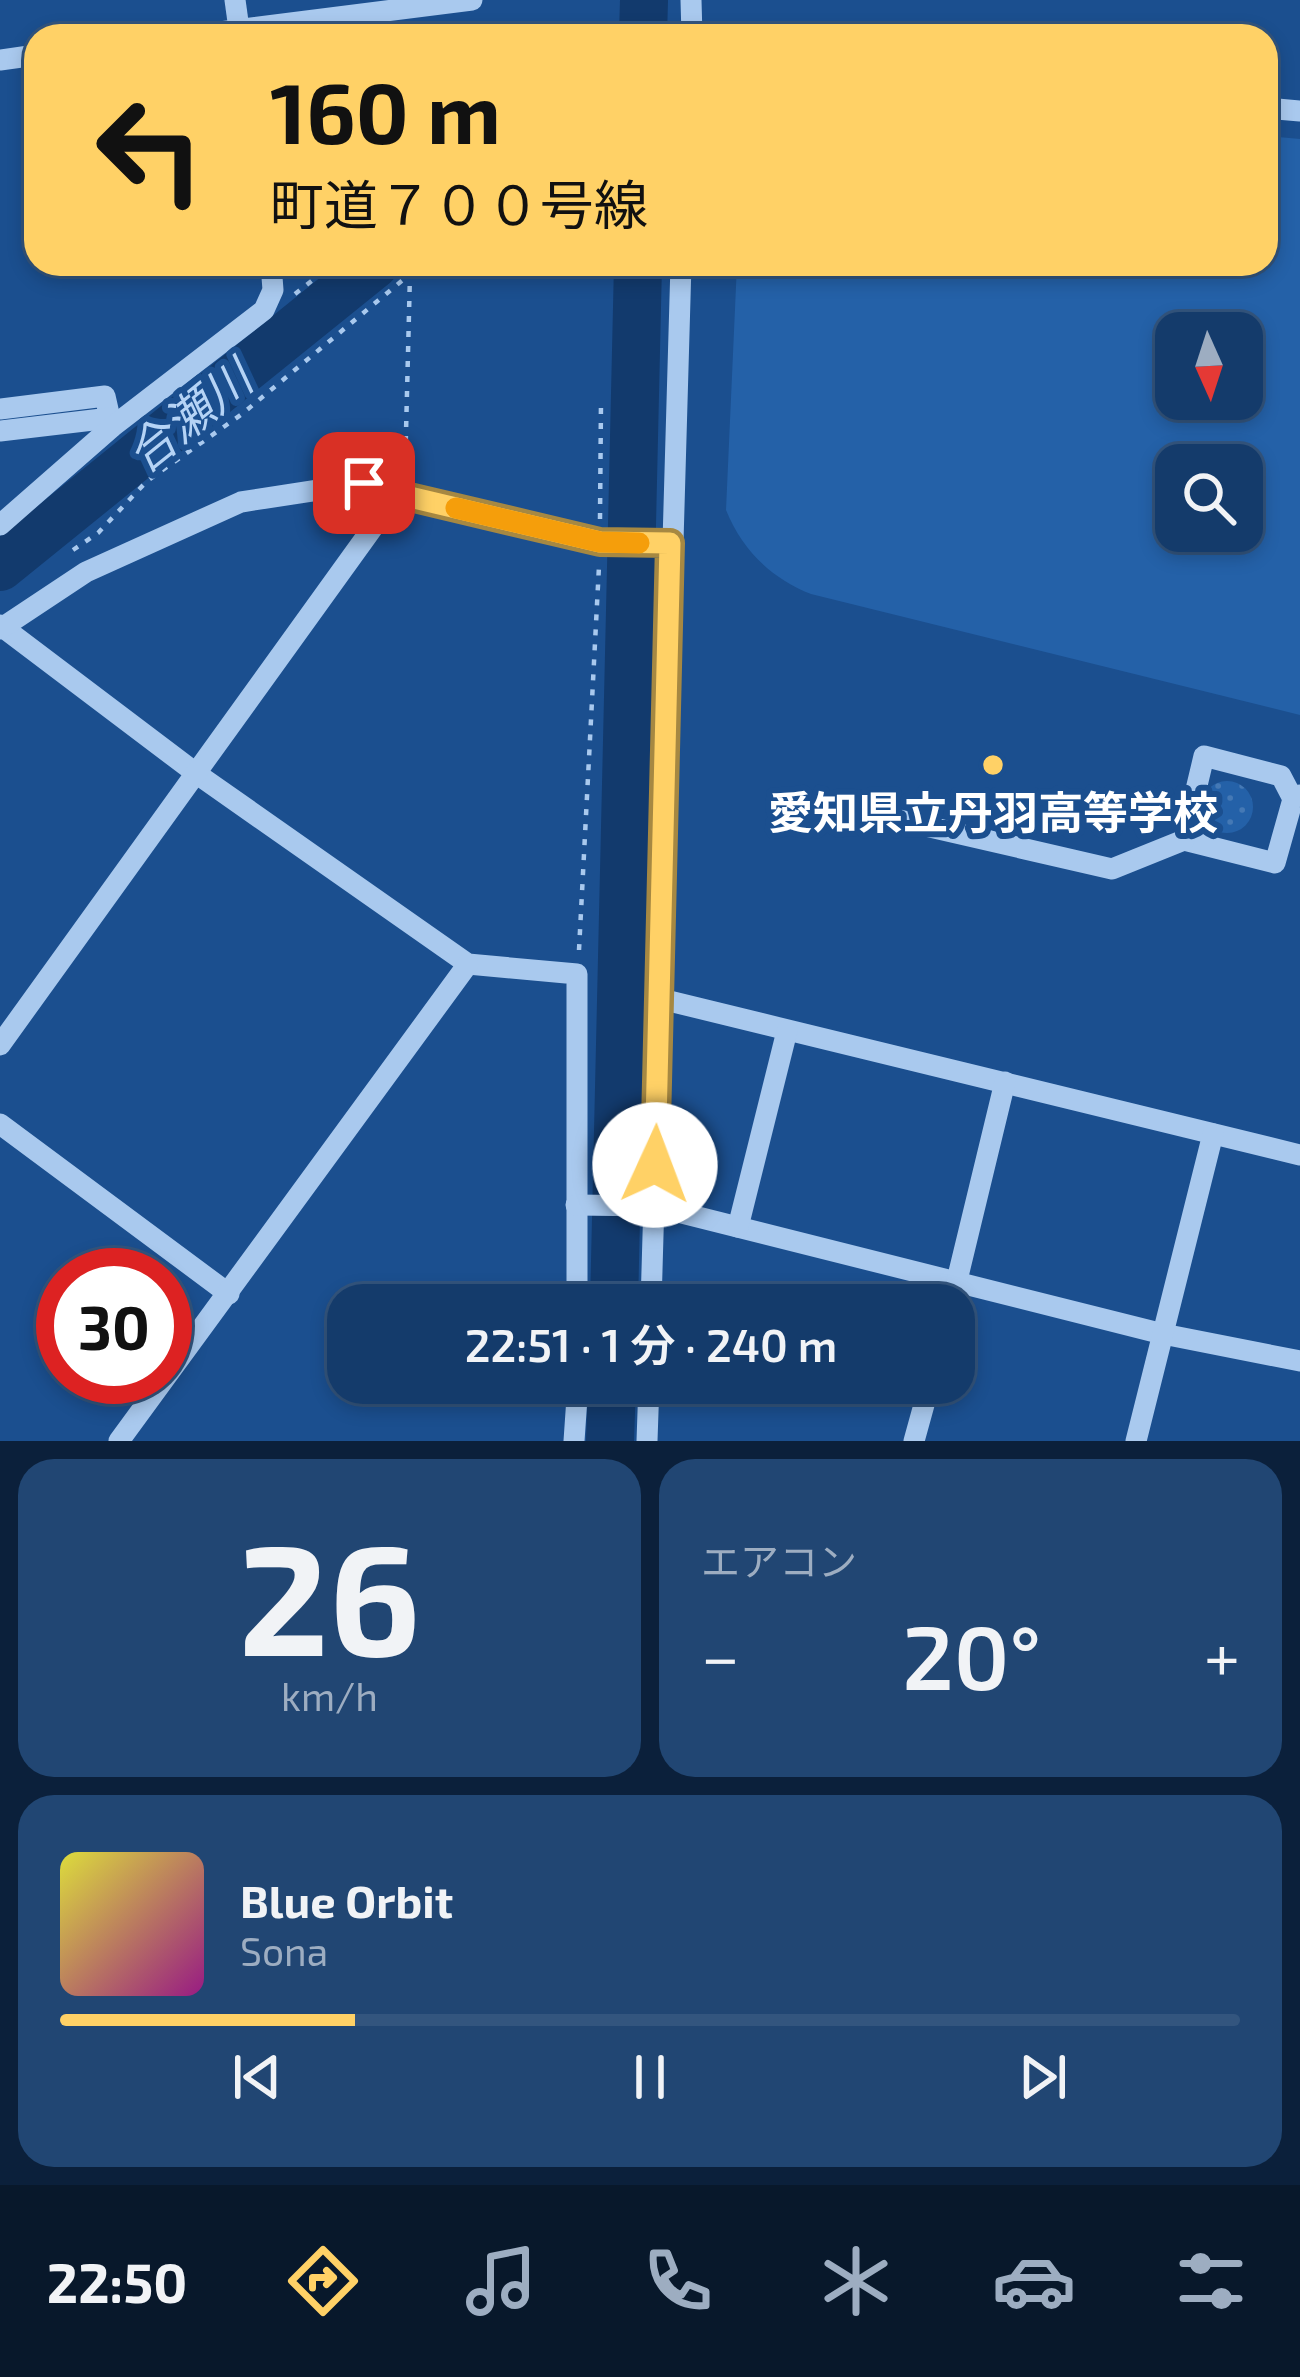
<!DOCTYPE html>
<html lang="ja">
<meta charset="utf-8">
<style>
body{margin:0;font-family:"Exo 2","Noto Sans JP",sans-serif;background:#214673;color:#f1f3f6;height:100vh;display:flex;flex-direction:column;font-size:45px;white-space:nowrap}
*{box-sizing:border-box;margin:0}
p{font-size:39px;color:#9dadc1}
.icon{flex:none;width:66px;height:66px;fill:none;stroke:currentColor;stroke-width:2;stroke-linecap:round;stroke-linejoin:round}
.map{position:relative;height:1441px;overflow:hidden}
.drawer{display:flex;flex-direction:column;gap:18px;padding:18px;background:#0b203b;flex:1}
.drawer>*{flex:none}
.banner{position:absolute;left:24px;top:24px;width:1254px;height:252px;border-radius:36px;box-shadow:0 6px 18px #0003,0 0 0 3px #33557e;background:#ffd166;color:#111;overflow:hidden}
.needle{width:78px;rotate:177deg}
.buttons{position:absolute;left:1155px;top:312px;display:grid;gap:24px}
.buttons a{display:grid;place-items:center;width:108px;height:108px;border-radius:24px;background:#143b6b;box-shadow:0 6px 18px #0003,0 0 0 3px #33557e;font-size:60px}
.speed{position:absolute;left:36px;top:1248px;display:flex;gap:24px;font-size:60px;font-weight:700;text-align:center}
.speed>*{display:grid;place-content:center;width:156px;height:156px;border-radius:50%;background:#143b6b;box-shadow:0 6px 18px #0003,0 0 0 3px #33557e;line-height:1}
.speed .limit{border:18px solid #d22;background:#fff;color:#111}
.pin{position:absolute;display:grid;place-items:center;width:102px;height:102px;color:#fff;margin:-51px;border-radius:24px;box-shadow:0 6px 18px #0006}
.me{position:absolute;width:132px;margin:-66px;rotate:2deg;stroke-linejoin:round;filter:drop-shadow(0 0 9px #0008)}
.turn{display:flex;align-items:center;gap:42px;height:252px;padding:0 48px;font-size:54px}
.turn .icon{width:156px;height:156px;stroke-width:2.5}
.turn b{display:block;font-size:84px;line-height:102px}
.big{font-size:90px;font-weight:600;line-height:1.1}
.drawer .widget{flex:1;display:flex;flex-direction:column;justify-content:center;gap:18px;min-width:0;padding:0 42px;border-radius:36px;background:#214673}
.drawer .dial{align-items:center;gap:0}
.dial b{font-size:156px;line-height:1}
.song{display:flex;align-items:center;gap:36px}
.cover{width:144px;height:144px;border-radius:18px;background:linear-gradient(135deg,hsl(60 70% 55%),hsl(310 70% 35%))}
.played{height:12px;border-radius:6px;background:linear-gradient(90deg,#ffd166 25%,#33557e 25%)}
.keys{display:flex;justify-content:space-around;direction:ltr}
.heat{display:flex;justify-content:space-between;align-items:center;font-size:66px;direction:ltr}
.drawer .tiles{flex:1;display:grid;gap:18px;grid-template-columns:1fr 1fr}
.widget:last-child{grid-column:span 2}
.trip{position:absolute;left:327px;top:1284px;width:648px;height:120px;border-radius:36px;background:#143b6b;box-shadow:0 6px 18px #0003,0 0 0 3px #33557e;font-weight:600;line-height:120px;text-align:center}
.dock{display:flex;height:192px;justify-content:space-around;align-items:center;background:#08182b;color:#9dadc1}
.dock .icon{width:84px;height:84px}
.dock .on{color:#ffd166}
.dock b{font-size:54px;color:#f1f3f6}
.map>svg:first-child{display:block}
</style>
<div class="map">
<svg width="1300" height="1441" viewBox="0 0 1300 1441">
<defs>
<pattern id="garden-dots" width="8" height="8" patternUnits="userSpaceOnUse" patternTransform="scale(3)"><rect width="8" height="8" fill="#2461a8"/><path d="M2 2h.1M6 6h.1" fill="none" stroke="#4579b5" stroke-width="1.8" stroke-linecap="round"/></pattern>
</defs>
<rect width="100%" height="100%" fill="#1b4f8f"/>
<path fill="#2461a8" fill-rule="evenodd" d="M1266 136 1300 139V715L811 594C771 578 742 550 726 510L737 264H1266ZM1176 333H1242V399H1176ZM1176 465H1242V531H1176Z"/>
<circle fill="url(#garden-dots)" cx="1227" cy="807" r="26"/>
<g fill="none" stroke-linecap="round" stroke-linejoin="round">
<g stroke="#123a6d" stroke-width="48">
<path d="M643 36 644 0"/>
<path d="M0 567 375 264"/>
<path d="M614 1305 638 264"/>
<path d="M610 1441 612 1383"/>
</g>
<g stroke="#a9c9ee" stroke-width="4.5" stroke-dasharray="6 9" stroke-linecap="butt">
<path d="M295 294 333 264"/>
<path d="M405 472 410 274"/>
<path d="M600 519 601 402"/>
<path d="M73 550 98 533 147 481 242 414 422 264"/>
<path d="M579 950 599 566"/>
</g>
<g stroke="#a9c9ee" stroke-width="21">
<path d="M235 0 240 36"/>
<path d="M691 0 692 36"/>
<path d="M188 36 472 0"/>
<path d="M0 60 36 55"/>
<path d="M1266 108 1300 111"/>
<path d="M0 409 105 396 112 427"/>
<path d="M0 431 110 418"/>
<path d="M0 525 112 427 264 310 273 290 271 264"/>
<path d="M0 625 197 774 468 964 577 974V1305"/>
<path d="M0 629 86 572 241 502 364 483 383 486 397 494 600 541 670 543"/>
<path d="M1293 799 1281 776 1204 756 1184 840 1275 863 1293 799 1300 795"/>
<path d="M869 813 1112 869 1184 840"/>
<path d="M661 999 1300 1155"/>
<path d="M0 1045 397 494"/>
<path d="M0 1124 229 1294"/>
<path d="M576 1205 654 1206 1163 1334 1300 1361"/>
<path d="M738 1227 787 1031"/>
<path d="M651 1305 681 264"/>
<path d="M951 1305 1005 1082"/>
<path d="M119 1441 468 964"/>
<path d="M574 1441 578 1383"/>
<path d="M647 1441 649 1383"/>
<path d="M914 1441 930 1383"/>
<path d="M1136 1441 1213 1134"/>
</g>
</g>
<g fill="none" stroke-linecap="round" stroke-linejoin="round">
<defs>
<path id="route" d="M364 483 383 486 397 494 600 542 670 543 655 1165"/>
</defs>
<use href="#route" stroke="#a68842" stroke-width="30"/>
<use href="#route" stroke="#ffd166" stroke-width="21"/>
<path stroke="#f59e0b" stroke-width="21" d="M456 508 600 542 639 543"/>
</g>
<circle fill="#ffd166" stroke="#1b4f8f" stroke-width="4.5" cx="993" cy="765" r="12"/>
<g text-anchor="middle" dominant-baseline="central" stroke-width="12" stroke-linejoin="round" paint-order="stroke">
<g font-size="45" font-weight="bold" fill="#fff" stroke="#1b4f8f">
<text x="993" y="811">愛知県立丹羽高等学校</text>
</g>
<g font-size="48" font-style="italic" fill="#b5d3f5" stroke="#1b4f8f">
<text transform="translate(188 415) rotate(-39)">合瀬川</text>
</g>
</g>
</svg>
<div class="buttons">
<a><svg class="needle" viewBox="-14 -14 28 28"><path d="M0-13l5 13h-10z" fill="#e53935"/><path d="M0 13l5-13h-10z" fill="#9dadc1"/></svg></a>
<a><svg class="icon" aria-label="search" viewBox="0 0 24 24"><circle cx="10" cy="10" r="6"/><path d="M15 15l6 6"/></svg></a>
</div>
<div class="speed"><div class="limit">30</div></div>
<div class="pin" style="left:364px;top:483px;background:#d93025"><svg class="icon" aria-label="arrive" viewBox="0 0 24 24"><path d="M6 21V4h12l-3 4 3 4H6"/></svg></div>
<svg class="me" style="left:655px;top:1165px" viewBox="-20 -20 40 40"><circle r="19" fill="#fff"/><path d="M0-13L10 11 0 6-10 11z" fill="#ffd166"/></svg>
<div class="trip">22:51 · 1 分 · 240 m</div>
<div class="banner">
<div class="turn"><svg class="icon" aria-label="left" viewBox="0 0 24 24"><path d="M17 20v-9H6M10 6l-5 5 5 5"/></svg><div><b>160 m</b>町道７００号線</div></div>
</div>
</div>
<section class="drawer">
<div class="tiles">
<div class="widget dial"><b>26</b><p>km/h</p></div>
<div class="widget"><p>エアコン</p>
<div class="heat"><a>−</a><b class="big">20°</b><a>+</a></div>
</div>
<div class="widget">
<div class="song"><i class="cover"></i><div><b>Blue Orbit</b><p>Sona</p></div></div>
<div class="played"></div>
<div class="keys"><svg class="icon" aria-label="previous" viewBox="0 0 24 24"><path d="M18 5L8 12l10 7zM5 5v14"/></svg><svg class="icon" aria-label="pause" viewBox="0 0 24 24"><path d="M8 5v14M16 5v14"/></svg><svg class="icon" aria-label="next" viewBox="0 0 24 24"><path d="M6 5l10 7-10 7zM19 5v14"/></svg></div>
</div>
</div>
</section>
<nav class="dock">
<b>22:50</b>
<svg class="icon on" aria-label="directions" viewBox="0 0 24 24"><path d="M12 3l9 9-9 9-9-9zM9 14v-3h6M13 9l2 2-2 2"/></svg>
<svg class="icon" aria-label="music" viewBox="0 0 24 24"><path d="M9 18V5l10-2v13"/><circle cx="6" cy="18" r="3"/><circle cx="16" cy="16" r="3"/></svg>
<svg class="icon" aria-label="phone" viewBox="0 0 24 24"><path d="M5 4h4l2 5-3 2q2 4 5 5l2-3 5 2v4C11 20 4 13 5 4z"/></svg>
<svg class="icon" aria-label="climate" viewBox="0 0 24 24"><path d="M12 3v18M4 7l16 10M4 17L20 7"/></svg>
<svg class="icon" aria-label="car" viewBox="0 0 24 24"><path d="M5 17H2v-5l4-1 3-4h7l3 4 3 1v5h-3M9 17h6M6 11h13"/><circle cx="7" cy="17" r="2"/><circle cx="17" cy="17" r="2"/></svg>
<svg class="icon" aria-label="filters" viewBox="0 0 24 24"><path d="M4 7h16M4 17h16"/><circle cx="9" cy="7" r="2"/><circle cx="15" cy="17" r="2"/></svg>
</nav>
